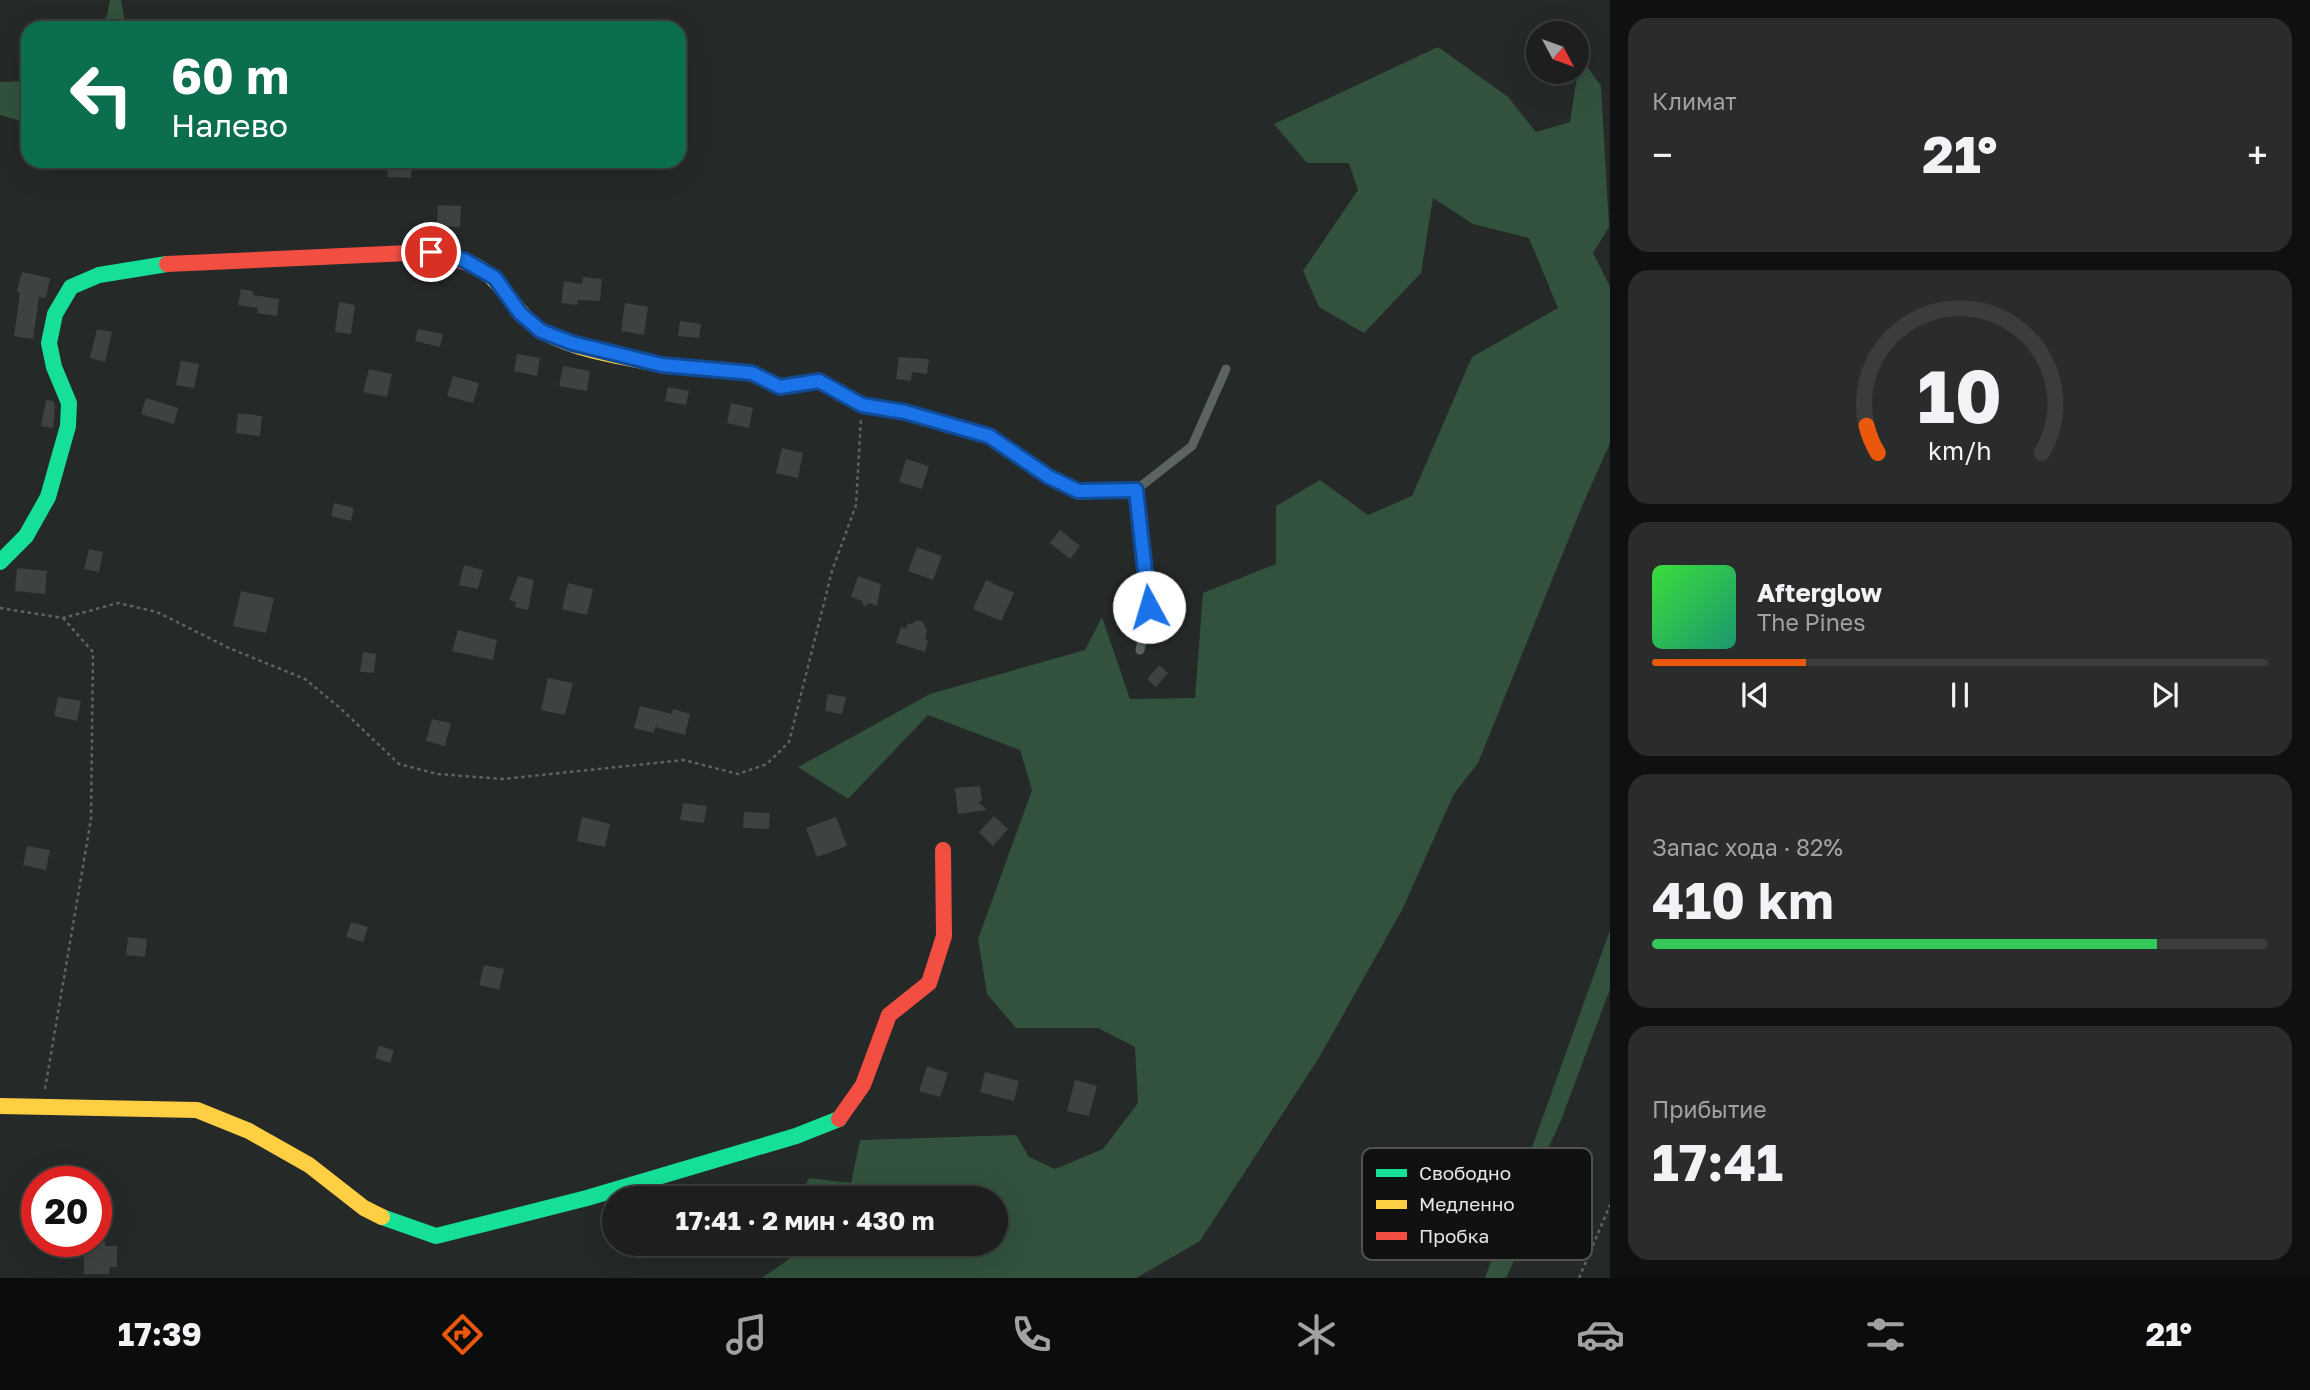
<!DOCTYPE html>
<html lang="ru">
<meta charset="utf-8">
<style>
body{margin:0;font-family:"Golos Text",sans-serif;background:#292c2a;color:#f1f3f6;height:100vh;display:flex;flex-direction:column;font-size:26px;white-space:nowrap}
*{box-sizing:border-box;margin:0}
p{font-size:23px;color:#a0a2a4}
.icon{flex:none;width:38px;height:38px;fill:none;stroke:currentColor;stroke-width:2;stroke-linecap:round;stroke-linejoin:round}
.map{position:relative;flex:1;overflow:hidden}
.panel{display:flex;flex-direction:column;gap:18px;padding:18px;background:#0f1110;width:700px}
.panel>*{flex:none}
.top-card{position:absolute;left:21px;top:21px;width:665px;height:147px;border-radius:21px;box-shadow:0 7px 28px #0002,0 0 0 2px #3a3d3b;background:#0b6e4f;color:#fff;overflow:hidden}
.needle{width:46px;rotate:131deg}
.buttons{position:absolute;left:1526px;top:21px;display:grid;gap:14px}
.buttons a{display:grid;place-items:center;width:63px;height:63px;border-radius:50%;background:#1c1f1d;box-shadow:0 7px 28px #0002,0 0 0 2px #3a3d3b;font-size:35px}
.speed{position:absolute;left:21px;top:1166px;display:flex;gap:14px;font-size:35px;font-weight:700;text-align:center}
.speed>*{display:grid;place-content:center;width:91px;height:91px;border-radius:50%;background:#1c1f1d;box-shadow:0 7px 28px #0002,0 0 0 2px #3a3d3b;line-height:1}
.speed .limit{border:10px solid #d22;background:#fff;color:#111}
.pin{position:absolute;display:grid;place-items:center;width:60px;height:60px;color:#fff;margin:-30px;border:4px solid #fff;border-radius:50%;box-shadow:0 2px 7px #0007}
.me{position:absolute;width:77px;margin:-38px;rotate:354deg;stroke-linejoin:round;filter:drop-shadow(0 0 5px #0008)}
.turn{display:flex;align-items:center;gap:24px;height:147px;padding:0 35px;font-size:32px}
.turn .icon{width:91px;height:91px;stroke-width:2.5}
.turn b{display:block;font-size:49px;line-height:60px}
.big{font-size:52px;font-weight:700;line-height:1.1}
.panel .tile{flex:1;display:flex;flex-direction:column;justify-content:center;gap:10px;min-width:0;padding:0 24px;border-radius:21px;background:#292c2a}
.panel .dial{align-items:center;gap:0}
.dial svg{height:182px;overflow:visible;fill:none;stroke:#3a3d3b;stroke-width:7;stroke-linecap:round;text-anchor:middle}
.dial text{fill:#f1f3f6;stroke:none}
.song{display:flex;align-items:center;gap:21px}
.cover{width:84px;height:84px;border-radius:10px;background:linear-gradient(135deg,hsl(120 70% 55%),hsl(160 70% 35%))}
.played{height:7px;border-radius:4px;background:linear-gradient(90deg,#ea580c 25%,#3a3d3b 25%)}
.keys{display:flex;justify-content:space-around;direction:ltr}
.heat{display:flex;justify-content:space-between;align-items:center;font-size:38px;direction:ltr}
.charge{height:10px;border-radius:5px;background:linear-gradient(90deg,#34c759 82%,#3a3d3b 0)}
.trip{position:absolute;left:602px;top:1186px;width:406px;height:70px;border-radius:35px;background:#1c1f1d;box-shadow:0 7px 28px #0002,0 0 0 2px #3a3d3b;font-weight:700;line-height:70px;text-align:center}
.tab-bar{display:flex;height:112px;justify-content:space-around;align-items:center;background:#0b0c0c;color:#a0a2a4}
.tab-bar .icon{width:49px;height:49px}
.tab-bar .selected{color:#ea580c}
.tab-bar b{font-size:32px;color:#f1f3f6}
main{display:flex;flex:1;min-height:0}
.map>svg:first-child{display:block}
</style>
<main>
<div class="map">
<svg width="1610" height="1278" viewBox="0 0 1610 1278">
<rect width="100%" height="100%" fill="#252927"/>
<g fill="#32523d">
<path d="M110 0H121L126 28H99L107 16Z"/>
<path d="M1438 47 1508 97 1536 132 1570 122 1580 57 1601 86 1609 227 1593 253 1610 287V443L1582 506 1478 763 1454 794 1402 910 1320 1056 1200 1241 1136 1278H762L796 1254 791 1244H996V1199H798L809 1178 851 1183 860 1140 1016 1135 1029 1157 1055 1169 1103 1149 1138 1103 1135 1047 1098 1028H1016L987 994 978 939 1032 790 1020 750 928 715 848 799 798 767 930 694 1085 650 1102 617 1130 699 1195 698 1203 593 1276 564V506L1320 480 1368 515 1412 496 1472 357 1558 308 1529 238 1473 224 1433 198 1421 273 1364 333 1319 307 1303 271 1358 190 1349 163H1307L1274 124Z"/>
<path d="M28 81V123L0 115V82Z"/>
<path d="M1610 930V989L1560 1123 1540 1165 1544 1194 1506 1278H1485Z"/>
</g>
<g fill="#3e4240">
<path d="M388 162 412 164 411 178 387 177Z"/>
<path d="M438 205 461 206 460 227 437 226Z"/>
<path d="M22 272 50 278 46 298 39 297 33 339 14 336 20 293 17 292Z"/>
<path d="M583 277 602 279 600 301 578 300 577 305 561 303 564 281 582 284Z"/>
<path d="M241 289 253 291V295L279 299 277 316 257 313 258 308 238 305Z"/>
<path d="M339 302 355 305 351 334 335 332Z"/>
<path d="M625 303 648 307 644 335 621 331Z"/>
<path d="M680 321 701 324 699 338 678 336Z"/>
<path d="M97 329 112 332 105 362 90 358Z"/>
<path d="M418 329 443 334 440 347 415 341Z"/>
<path d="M517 354 540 358 537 376 514 371Z"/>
<path d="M899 357 929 359 927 374 912 372 911 381 896 379Z"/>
<path d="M181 361 199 364 194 388 176 385Z"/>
<path d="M563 366 590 371 587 391 559 386Z"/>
<path d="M369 369 392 374 387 397 363 392Z"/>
<path d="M453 376 479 383 473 403 447 396Z"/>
<path d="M668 387 689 391 686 405 665 401Z"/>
<path d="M146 398 178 408 174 424 141 414Z"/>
<path d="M46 400 53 401 55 406 53 428 41 426Z"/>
<path d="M731 403 753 408 749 428 727 423Z"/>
<path d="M238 413 262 416 260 436 236 433Z"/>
<path d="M782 448 803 453 798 478 776 473Z"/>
<path d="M906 459 929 466 922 489 899 482Z"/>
<path d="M334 503 354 508 351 521 331 516Z"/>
<path d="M1060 530 1080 546 1070 559 1050 543Z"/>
<path d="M917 547 942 556 933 580 908 571Z"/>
<path d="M89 549 103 552 99 572 84 569Z"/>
<path d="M464 565 483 570 478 589 459 585Z"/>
<path d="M17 568 47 571 45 594 15 591Z"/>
<path d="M518 576 534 580 528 610 515 607 516 602 509 600Z"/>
<path d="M858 576 881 584 877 606 869 603 864 607 862 601 851 597Z"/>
<path d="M986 580 1014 593 1001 621 973 609Z"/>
<path d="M568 583 593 589 587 615 562 609Z"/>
<path d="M241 591 274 598 266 633 233 626Z"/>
<path d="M917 620 923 622 927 631 925 639 928 640 925 652 896 643 901 627 906 628 908 623 912 624Z"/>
<path d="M458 630 497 640 493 660 452 651Z"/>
<path d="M363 652 376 654 374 673 360 672Z"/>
<path d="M1159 665 1168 673 1156 687 1147 679Z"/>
<path d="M548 678 573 683 565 715 541 710Z"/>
<path d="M828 694 846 697 842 714 825 711Z"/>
<path d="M58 697 81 701 77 721 54 716Z"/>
<path d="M640 706 672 714 673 709 690 714 685 735 655 727 654 733 634 728Z"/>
<path d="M432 719 451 723 445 746 426 741Z"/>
<path d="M980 786 982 801 978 802 987 810 958 814 955 788Z"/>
<path d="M683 803 707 806 704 823 680 820Z"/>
<path d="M744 812 770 813 769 829 743 828Z"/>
<path d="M994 816 1008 829 993 846 979 832Z"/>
<path d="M582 817 610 824 605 847 577 841Z"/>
<path d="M836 817 847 846 817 857 806 828Z"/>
<path d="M27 846 50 850 46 870 23 865Z"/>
<path d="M351 922 368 927 363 942 346 937Z"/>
<path d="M128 937 147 939 145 957 126 955Z"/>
<path d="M484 965 504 969 499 990 479 985Z"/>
<path d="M379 1046 394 1050 390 1063 375 1058Z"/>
<path d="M927 1066 948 1073 940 1097 919 1091Z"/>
<path d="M985 1072 1019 1081 1014 1101 980 1092Z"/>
<path d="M1075 1080 1097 1086 1089 1116 1067 1111Z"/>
<path d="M84 1241H105V1246H117V1267H110L109 1274H84Z"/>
</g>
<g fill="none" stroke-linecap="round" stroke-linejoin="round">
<g stroke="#5e6460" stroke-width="2.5" stroke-dasharray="3.5 3.5" stroke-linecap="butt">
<path d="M0 608 63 618 118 603 157 612 229 648 305 679 340 708 399 764 437 774 503 779 684 760 738 774 767 764 789 742 832 571 856 505 861 418"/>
<path d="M45 1089 91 819 93 652 63 618"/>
<path d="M1579 1278 1610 1205"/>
</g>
<g stroke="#5b645e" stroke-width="9">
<path d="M663 365 752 373 780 387 819 381 862 405 905 412 989 436 1049 477 1078 491 1136 490 1149 607 1140 650"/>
<path d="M1136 490 1192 446 1226 369"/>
</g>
<g stroke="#16e098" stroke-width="16">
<path d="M0 562 26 536 48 497 68 426 69 403 54 367 49 343 55 314 71 287 99 275 167 264"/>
<path d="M382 1217 436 1236 587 1198 796 1136 839 1119"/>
</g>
<g stroke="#ffcf43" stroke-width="16">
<path d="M474 265C502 279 512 308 535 326 566 350 623 356 661 365"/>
<path d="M0 1106 197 1110 249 1131 309 1165 364 1208 382 1217"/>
</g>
<g stroke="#f24e42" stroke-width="16">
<path d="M167 264 431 252 474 265"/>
<path d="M839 1119 863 1085 889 1015 929 983 944 936 943 850"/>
</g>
</g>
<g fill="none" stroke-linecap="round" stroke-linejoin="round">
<defs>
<path id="route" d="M431 252 464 260 495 278 520 313 541 331 572 343 662 365 752 373 780 387 819 381 862 405 905 412 989 436 1049 477 1078 491 1136 490 1149 607"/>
</defs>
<use href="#route" stroke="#114b97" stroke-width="18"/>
<use href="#route" stroke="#1a73e8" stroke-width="12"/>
</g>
<rect x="1362" y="1148" width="230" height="112" rx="10" fill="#0f1210" stroke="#4f5250" stroke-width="2"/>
<rect x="1376" y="1169" width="31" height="8" fill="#16e098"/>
<rect x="1376" y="1200" width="31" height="9" fill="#ffcf43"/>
<rect x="1376" y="1232" width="31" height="8" fill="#f24e42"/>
<g font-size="19" fill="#e4e8e6">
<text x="1419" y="1180">Свободно</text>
<text x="1419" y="1211">Медленно</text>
<text x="1419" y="1243">Пробка</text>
</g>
</svg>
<div class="buttons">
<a><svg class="needle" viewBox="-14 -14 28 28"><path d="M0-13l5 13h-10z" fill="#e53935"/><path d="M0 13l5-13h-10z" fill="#a0a2a4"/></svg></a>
</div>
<div class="speed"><div class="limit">20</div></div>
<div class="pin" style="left:431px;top:252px;background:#d93025"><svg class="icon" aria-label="arrive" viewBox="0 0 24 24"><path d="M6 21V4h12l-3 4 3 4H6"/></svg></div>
<svg class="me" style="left:1149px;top:607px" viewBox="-20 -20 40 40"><circle r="19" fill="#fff"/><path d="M0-13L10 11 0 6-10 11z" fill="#1a73e8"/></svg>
<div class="trip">17:41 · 2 мин · 430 m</div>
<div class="top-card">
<div class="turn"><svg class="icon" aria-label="left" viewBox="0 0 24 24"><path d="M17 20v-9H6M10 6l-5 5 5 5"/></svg><div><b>60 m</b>Налево</div></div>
</div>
</div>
<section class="panel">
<div class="tile"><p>Климат</p>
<div class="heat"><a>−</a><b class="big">21°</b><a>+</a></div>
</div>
<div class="tile dial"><svg viewBox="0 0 100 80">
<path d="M14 69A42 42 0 1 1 86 69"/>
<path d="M14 69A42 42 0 0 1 9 57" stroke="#ea580c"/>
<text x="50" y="56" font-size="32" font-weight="700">10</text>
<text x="50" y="72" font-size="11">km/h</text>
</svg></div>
<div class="tile">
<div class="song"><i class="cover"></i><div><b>Afterglow</b><p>The Pines</p></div></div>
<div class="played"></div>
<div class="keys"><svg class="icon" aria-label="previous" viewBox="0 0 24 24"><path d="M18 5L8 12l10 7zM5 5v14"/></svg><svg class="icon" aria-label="pause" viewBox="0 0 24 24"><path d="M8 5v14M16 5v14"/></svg><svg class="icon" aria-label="next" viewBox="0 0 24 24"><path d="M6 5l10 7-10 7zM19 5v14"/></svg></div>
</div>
<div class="tile"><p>Запас хода · 82%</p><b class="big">410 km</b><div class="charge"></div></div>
<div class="tile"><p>Прибытие</p><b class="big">17:41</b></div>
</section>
</main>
<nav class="tab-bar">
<b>17:39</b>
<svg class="icon selected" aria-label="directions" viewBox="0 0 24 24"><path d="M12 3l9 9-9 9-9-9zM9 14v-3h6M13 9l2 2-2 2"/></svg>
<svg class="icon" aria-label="music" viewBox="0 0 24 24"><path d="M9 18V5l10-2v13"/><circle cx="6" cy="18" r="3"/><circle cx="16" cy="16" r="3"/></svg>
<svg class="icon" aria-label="phone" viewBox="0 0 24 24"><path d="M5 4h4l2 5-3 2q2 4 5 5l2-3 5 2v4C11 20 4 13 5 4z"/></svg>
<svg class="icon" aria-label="climate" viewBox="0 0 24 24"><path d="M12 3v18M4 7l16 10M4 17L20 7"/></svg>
<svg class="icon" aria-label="car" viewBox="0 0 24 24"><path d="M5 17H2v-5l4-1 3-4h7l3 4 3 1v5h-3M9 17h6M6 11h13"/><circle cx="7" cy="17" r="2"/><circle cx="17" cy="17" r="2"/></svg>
<svg class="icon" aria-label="filters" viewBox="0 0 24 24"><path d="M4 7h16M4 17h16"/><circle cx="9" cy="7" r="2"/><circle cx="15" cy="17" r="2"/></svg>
<b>21°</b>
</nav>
